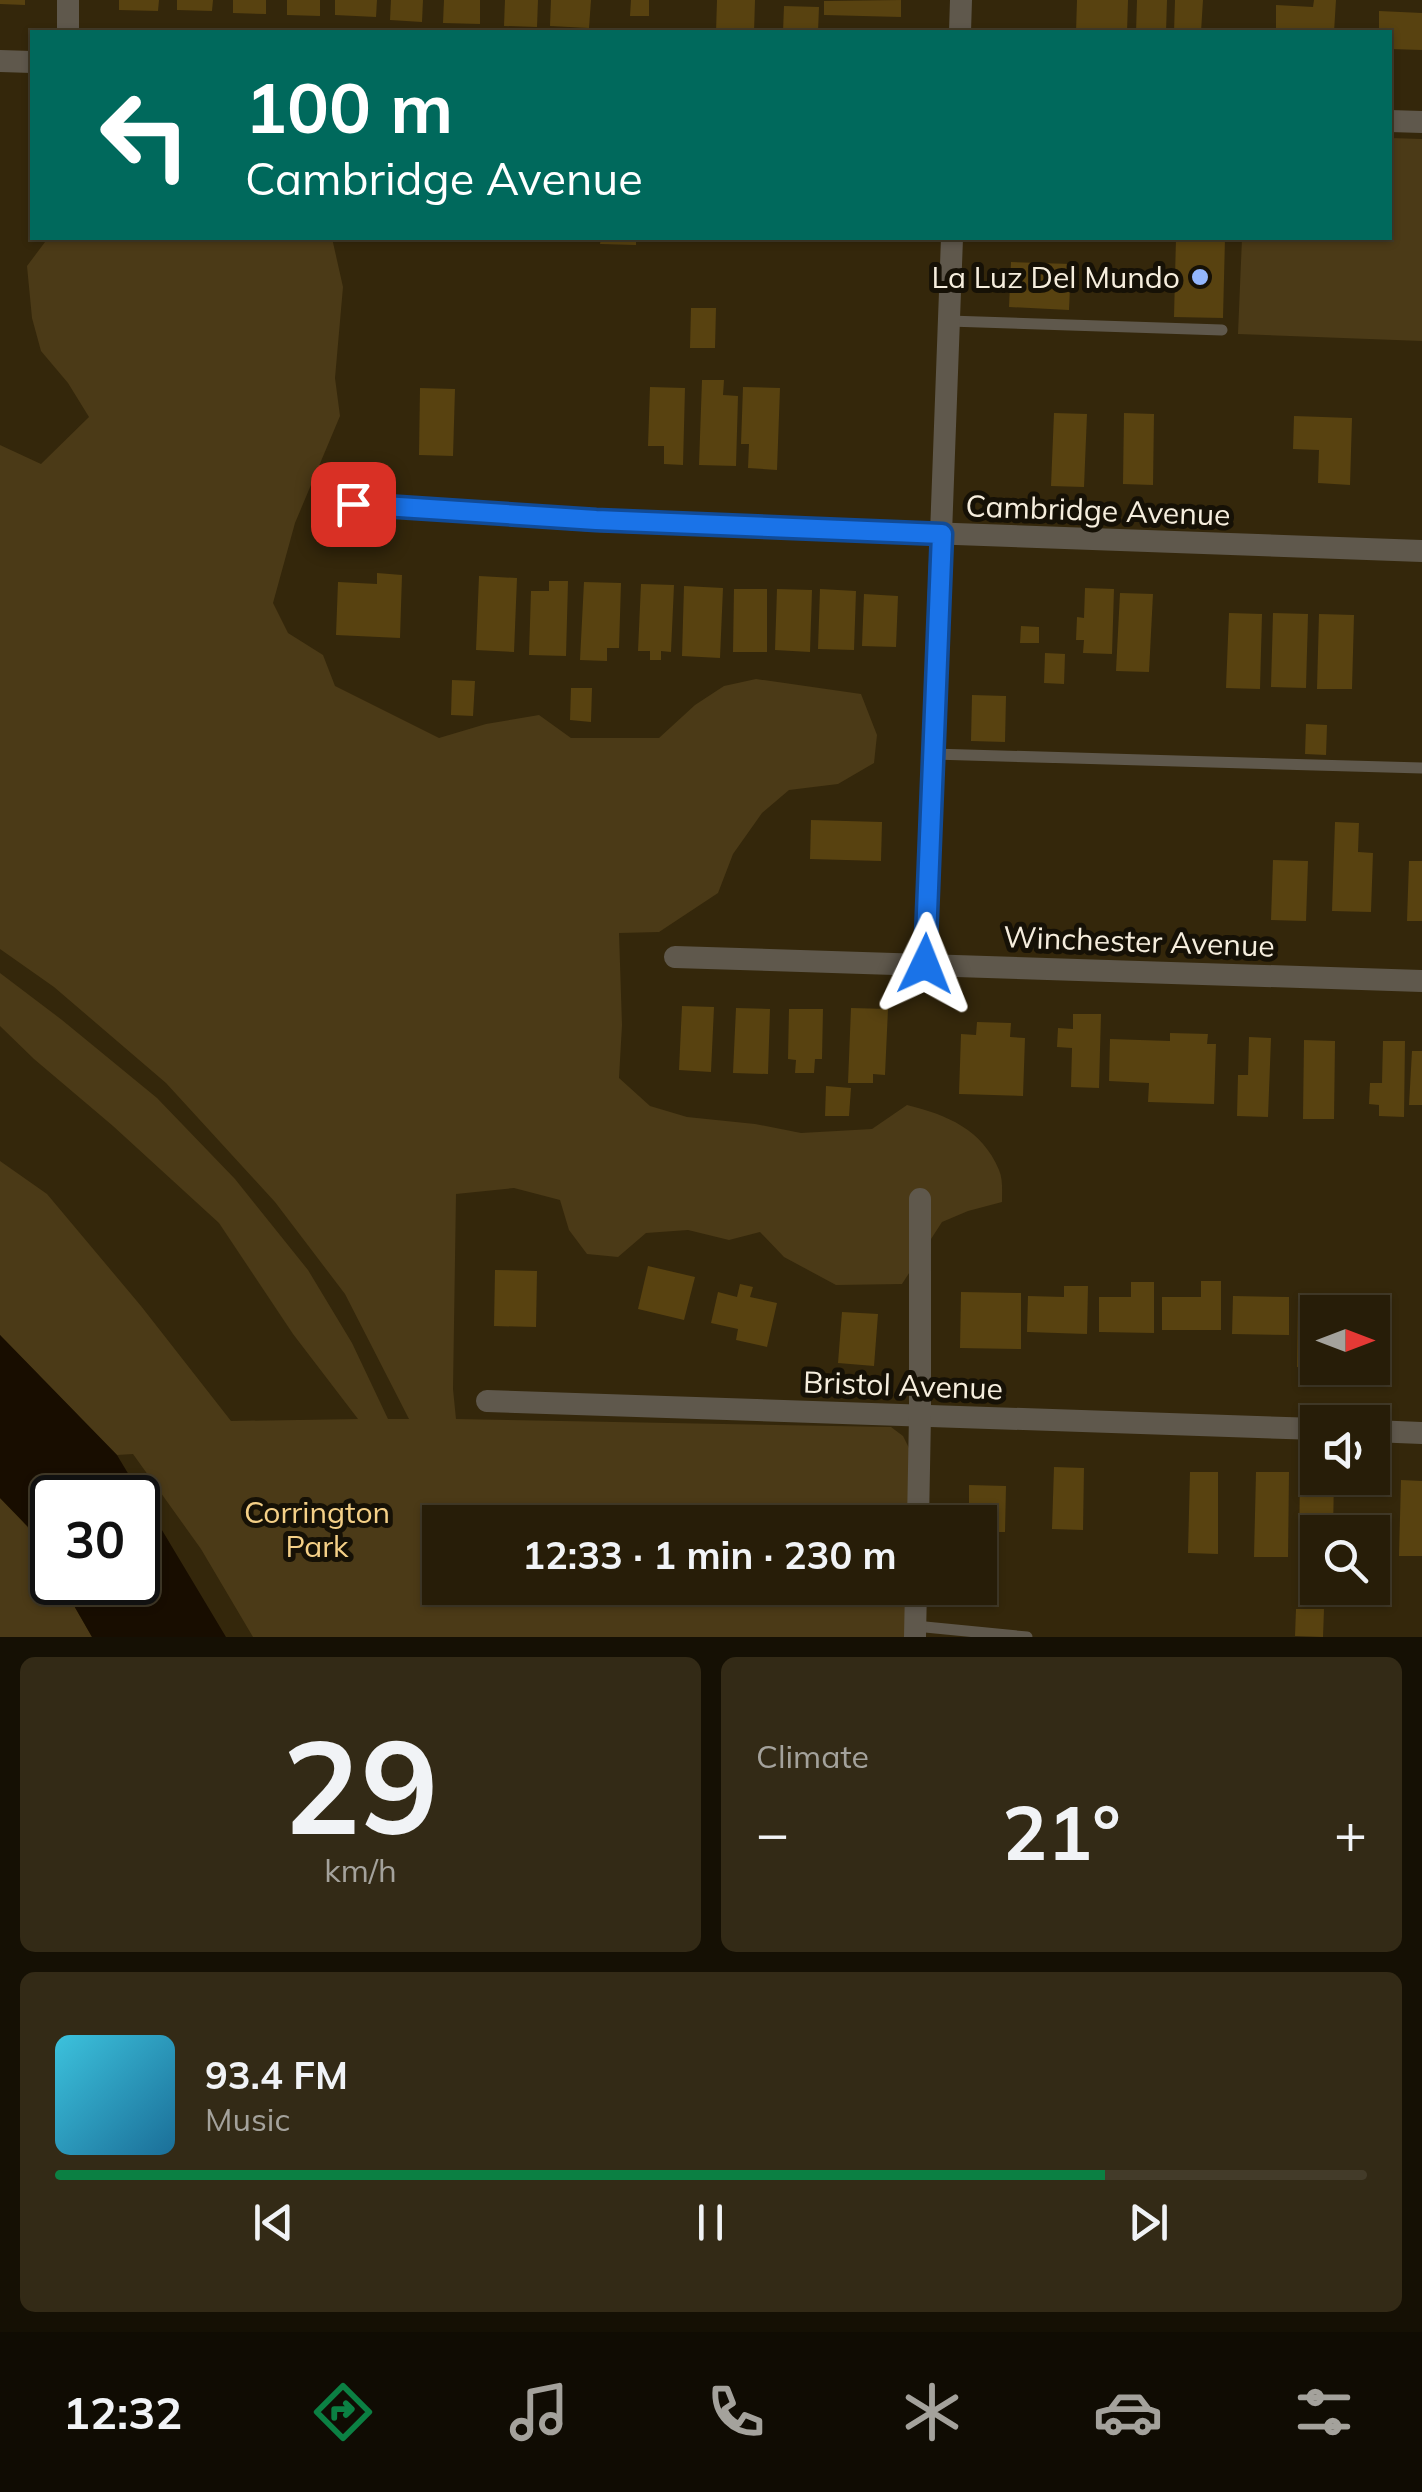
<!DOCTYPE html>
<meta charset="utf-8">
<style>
body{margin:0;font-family:Mulish,sans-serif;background:#332a16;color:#f1f3f6;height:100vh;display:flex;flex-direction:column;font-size:38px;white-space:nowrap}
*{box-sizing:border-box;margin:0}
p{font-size:32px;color:#a4a29c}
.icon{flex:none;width:55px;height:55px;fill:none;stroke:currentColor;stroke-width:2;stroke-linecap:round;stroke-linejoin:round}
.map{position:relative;height:1637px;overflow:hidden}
.details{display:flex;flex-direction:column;gap:20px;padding:20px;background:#151004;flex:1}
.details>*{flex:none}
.guide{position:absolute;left:30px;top:30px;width:1362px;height:210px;border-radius:0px;box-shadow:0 2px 8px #0004,0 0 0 2px #433b29;background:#00695c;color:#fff;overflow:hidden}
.needle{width:65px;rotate:90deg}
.fabs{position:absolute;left:1300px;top:1295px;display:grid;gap:20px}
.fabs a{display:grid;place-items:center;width:90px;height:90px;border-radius:0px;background:#271d08;box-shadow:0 2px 8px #0004,0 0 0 2px #433b29;font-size:50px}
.speed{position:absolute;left:30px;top:1475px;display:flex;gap:20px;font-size:50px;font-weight:700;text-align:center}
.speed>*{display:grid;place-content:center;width:130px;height:130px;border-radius:50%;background:#271d08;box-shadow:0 2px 8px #0004,0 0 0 2px #433b29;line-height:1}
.speed .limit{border:5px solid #111;border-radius:15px;background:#fff;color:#111}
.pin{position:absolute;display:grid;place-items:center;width:85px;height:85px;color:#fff;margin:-42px;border-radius:20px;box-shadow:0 5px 15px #0006}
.me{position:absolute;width:110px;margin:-55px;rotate:2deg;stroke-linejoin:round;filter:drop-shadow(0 0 8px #0008)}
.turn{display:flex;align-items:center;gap:35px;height:210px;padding:0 50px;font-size:45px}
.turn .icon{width:130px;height:130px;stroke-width:2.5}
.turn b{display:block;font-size:70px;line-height:85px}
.big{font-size:75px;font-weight:700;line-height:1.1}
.details .card{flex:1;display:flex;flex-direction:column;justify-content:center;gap:15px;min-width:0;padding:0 35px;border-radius:15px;background:#332a16}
.details .dial{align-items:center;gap:0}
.dial b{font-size:130px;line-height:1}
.song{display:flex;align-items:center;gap:30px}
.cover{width:120px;height:120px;border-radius:15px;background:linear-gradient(135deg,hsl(190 70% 55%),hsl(200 70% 35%))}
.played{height:10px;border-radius:5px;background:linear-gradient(90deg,#0b8043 80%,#433b29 80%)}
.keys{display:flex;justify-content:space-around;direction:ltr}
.heat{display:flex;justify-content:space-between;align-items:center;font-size:55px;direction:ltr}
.details .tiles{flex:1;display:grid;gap:20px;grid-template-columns:1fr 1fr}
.card:last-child{grid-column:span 2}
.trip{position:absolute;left:422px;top:1505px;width:575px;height:100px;border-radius:0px;background:#271d08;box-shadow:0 2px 8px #0004,0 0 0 2px #433b29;font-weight:700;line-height:100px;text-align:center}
.menu{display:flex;height:160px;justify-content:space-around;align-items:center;background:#100c03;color:#a4a29c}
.menu .icon{width:70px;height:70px}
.menu .on{color:#0b8043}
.menu b{font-size:45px;color:#f1f3f6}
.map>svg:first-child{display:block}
</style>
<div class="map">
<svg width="1422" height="1637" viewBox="0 0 1422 1637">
<rect width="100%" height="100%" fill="#34270b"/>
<g fill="#4b3a17">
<path d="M1390 138 1422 139V341L1238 334 1242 238H1390Z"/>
<path d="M48 238H332L343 287 335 378 340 416 295 523 273 603 288 633 323 655 335 686 439 738 486 724 539 715 571 738H659L695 705 724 686 756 679 861 694 877 735 874 763 838 784 789 790 762 813 733 854 718 893 659 932 619 933 622 1025 619 1078 650 1106 687 1117 755 1124 801 1133 872 1129 907 1105C947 1115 982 1129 999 1170 1003 1179 1002 1192 1002 1202L968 1211 942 1222 902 1284 836 1285 784 1257 760 1232 729 1240 688 1230 646 1233 618 1257 587 1254 569 1230 560 1200 514 1188 456 1194 453 1389 456 1419 891 1427 903 1436 911 1452 909 1522H440V1588H908L906 1637H253L201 1549 133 1454 117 1455 0 1335V1161L47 1194 141 1306 231 1421 358 1419 293 1334 219 1223 113 1126 34 1059 0 1026V973L62 1020 157 1098 235 1179 308 1270 352 1343 388 1419H409L345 1294 275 1202 166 1083 54 987 0 949V445L41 464 89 417 68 383 41 351 32 318 27 266Z"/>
<path d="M0 1498C23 1522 52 1547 52 1582L61 1583 92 1637H0Z"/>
</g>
<path fill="#180d00" d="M0 1335 117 1455 226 1637H92L61 1583 138 1582V1498H52V1567L34 1533 0 1498Z"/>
<g fill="#584210">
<path d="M0 0H25V5L0 4Z"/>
<path d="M119 0H159L158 11 119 10Z"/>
<path d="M177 0H213L212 11 177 10Z"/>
<path d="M233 0H266V14L233 13Z"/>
<path d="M287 0H320V16L287 15Z"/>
<path d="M335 0H377L376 17 335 15Z"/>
<path d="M391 0H423L422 22 390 20Z"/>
<path d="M444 0H480V24L443 23Z"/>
<path d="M505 0H538L537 27 504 26Z"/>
<path d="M551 0H591L589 28 550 26Z"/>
<path d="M631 0H649V16H630Z"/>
<path d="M717 0H755L754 32H716Z"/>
<path d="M901 0V17L824 15V1Z"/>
<path d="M1077 0H1128L1127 32H1076Z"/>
<path d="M1137 0H1167L1166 32H1136Z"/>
<path d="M1175 0H1203L1201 32H1174Z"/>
<path d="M1314 0H1336L1334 32H1276V5L1313 7Z"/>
<path d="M784 6 819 7 818 32H783Z"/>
<path d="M1379 11 1422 13V50L1390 49V32H1379Z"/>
<path d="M601 238H636V245L600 244Z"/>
<path d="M1176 238H1225L1223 318 1174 317Z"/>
<path d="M1011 262 1071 264 1069 310 1009 307Z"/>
<path d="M691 308H716L715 348H690Z"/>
<path d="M702 380H724L723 395 738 396 736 466 699 465Z"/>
<path d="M650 387 685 388 683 465 664 464V446H648Z"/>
<path d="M743 387 780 388 777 470 748 468 749 444H741Z"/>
<path d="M420 388 455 389 453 456 419 455Z"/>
<path d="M1054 413 1087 414 1084 487 1051 486Z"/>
<path d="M1124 413 1154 414 1153 485 1123 484Z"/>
<path d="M1294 416 1352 418 1350 485 1318 483 1319 450 1293 449Z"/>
<path d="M377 573 402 575 400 638 336 635 338 582 377 584Z"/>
<path d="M479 576 517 578 514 652 476 650Z"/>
<path d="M549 581H568L566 656 529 655 531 591H549Z"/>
<path d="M584 582 621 583 619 648H607V661L580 660Z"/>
<path d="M641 584 674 585 671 652 661 651V660H650V651H638Z"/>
<path d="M684 586 723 588 720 658 682 656Z"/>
<path d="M1085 588 1114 589 1112 654 1083 653 1084 640H1076L1077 617 1084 618Z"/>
<path d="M734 589H767V652H733Z"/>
<path d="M777 589 812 590 810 652 775 650Z"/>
<path d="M820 589 856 591 854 650 818 649Z"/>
<path d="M1120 593 1153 594 1149 672 1116 671Z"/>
<path d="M864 594 898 596 896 647 862 646Z"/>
<path d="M1229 613 1262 614 1260 689 1226 688Z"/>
<path d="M1273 613 1308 614 1306 688 1271 687Z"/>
<path d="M1319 614 1354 615 1352 689H1317Z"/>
<path d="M1021 626 1039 627V643H1020Z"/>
<path d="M1045 653 1065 654 1064 684 1044 683Z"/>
<path d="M452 680 475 681 473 716 451 715Z"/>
<path d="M571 688H592L591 722 570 720Z"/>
<path d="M972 695 1006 696 1005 742 971 741Z"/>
<path d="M1306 724 1327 725 1326 755 1305 754Z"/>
<path d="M811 820 882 822 881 861 810 859Z"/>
<path d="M1335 822 1359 823 1358 852 1373 853 1371 912 1332 911Z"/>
<path d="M1273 860 1308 861 1306 921 1271 920Z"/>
<path d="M1409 861H1422V921H1407Z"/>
<path d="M682 1006 714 1007 711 1072 679 1070Z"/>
<path d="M736 1008 770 1009 768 1074 733 1073Z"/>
<path d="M851 1008 888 1009 885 1075 873 1074V1083H848Z"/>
<path d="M789 1009H823L822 1059H815L814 1073H795L796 1060 788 1059Z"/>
<path d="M1073 1014H1101L1099 1088 1071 1087 1072 1048 1057 1047 1058 1028 1073 1029Z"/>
<path d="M977 1022 1011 1023 1010 1037 1025 1038 1023 1096 959 1094 961 1034 976 1035Z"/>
<path d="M1170 1033 1208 1034 1207 1044H1216L1214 1104 1148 1102 1149 1083 1109 1081 1110 1039 1170 1041Z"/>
<path d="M1249 1037 1271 1038 1268 1117 1237 1116 1238 1075H1248Z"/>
<path d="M1304 1040 1335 1041 1334 1119H1303Z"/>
<path d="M1383 1041H1405L1404 1117 1379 1116V1105L1369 1104 1370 1083H1382Z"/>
<path d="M1412 1051H1422V1105H1409Z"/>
<path d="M826 1086 851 1088 849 1116H825Z"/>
<path d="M648 1266 695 1277 684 1320 638 1309Z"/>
<path d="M495 1270 537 1271 536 1327 494 1326Z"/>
<path d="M1201 1281H1221V1330H1162V1297H1201Z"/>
<path d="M1131 1282H1154V1333L1099 1332V1297H1131Z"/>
<path d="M740 1284 753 1287 750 1297 777 1303 767 1347 736 1340 738 1329 711 1323 718 1292 737 1297Z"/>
<path d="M1064 1286H1088L1087 1334 1027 1332 1028 1296 1064 1297Z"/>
<path d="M961 1292 1021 1293V1349L960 1348Z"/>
<path d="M1233 1296 1289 1297V1335L1232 1334Z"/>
<path d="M1298 1296 1336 1297V1312H1318V1368L1297 1367Z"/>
<path d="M842 1312 878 1314 874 1366 838 1363Z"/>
<path d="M1054 1467 1084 1468 1083 1530 1052 1529Z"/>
<path d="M1190 1472H1218V1554L1188 1553Z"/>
<path d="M1256 1472H1289L1288 1557H1254Z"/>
<path d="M1300 1474H1318V1478H1334L1333 1532H1318L1316 1547H1299Z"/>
<path d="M1401 1480 1422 1481V1556H1399Z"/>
<path d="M969 1485 1006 1486 1005 1532H990V1543H980V1522H969Z"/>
<path d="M1296 1609H1324L1323 1637 1295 1636Z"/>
</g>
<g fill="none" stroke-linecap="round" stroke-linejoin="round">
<g stroke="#5f584c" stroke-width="11">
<path d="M949 321 1222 330"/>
<path d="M933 754 1422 768"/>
<path d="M915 1626 1027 1637"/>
</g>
<g stroke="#5f584c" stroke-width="22">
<path d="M68 32V0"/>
<path d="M960 32 961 0"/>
<path d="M0 61 32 62"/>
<path d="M1390 121 1422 122"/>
<path d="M353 504 596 521 1422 551"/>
<path d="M675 957 1422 981"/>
<path d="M925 964 952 238"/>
<path d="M487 1401 1318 1429"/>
<path d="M1372 1431 1422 1433"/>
<path d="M918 1522 920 1415V1199"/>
<path d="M915 1637 916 1588"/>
</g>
</g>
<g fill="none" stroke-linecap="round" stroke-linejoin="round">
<defs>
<path id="route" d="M353 504 596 520 942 534 925 964"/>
</defs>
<use href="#route" stroke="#114b97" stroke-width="25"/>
<use href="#route" stroke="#1a73e8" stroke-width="18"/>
</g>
<circle fill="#94b7fd" stroke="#161106" stroke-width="4" cx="1200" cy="277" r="10"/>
<g text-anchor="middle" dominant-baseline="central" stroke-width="10" stroke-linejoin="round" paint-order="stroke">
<g font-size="30" fill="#f6eede" stroke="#161106" text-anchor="end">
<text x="1180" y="277">La Luz Del Mundo</text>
</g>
<g font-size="30" fill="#f6eede" stroke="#161106">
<text transform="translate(1098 510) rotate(2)">Cambridge Avenue</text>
<text transform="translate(1139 941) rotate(2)">Winchester Avenue</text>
<text transform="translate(903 1385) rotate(2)">Bristol Avenue</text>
</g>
<g font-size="30" fill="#f5d087" stroke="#161106">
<text x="317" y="1512">Corrington<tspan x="317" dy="34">Park</tspan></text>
</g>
</g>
</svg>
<div class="fabs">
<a><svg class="needle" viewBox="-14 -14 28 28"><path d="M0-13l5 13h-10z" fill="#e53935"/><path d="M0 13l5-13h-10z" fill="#a4a29c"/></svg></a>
<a><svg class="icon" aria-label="sound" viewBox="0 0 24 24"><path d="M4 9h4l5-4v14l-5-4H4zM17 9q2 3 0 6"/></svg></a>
<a><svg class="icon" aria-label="search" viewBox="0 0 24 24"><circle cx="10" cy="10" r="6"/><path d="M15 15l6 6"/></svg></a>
</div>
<div class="speed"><div class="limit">30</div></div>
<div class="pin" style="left:353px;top:504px;background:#d93025"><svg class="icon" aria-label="arrive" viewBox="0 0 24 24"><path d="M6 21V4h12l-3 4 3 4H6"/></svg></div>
<svg class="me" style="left:925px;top:964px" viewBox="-20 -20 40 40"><path d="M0-17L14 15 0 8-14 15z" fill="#1a73e8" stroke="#fff" stroke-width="4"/></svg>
<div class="trip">12:33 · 1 min · 230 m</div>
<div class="guide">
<div class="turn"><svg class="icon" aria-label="left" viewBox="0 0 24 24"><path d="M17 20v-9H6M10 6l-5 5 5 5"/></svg><div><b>100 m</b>Cambridge Avenue</div></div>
</div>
</div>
<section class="details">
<div class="tiles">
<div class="card dial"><b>29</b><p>km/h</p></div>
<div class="card"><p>Climate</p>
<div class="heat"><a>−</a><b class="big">21°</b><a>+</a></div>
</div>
<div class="card">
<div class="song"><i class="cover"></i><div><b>93.4 FM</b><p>Music</p></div></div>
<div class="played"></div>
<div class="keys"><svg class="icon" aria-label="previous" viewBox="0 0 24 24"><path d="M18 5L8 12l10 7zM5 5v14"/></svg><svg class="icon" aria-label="pause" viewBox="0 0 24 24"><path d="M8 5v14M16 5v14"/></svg><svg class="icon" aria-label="next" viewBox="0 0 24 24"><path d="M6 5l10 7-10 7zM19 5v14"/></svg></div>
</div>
</div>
</section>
<nav class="menu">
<b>12:32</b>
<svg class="icon on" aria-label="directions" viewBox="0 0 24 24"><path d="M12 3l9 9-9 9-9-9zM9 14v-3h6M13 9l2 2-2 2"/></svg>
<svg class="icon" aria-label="music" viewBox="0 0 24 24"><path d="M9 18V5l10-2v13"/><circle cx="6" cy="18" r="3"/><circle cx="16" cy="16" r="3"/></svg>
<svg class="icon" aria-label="phone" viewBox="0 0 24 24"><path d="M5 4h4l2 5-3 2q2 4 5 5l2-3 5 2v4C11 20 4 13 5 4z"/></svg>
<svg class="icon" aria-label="climate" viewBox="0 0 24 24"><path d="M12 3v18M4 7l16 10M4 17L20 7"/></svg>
<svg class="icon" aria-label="car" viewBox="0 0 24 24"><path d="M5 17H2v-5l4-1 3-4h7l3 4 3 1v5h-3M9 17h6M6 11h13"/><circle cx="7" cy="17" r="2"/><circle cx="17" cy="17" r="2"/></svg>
<svg class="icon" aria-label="filters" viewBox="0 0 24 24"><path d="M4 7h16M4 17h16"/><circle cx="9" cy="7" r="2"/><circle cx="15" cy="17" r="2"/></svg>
</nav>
